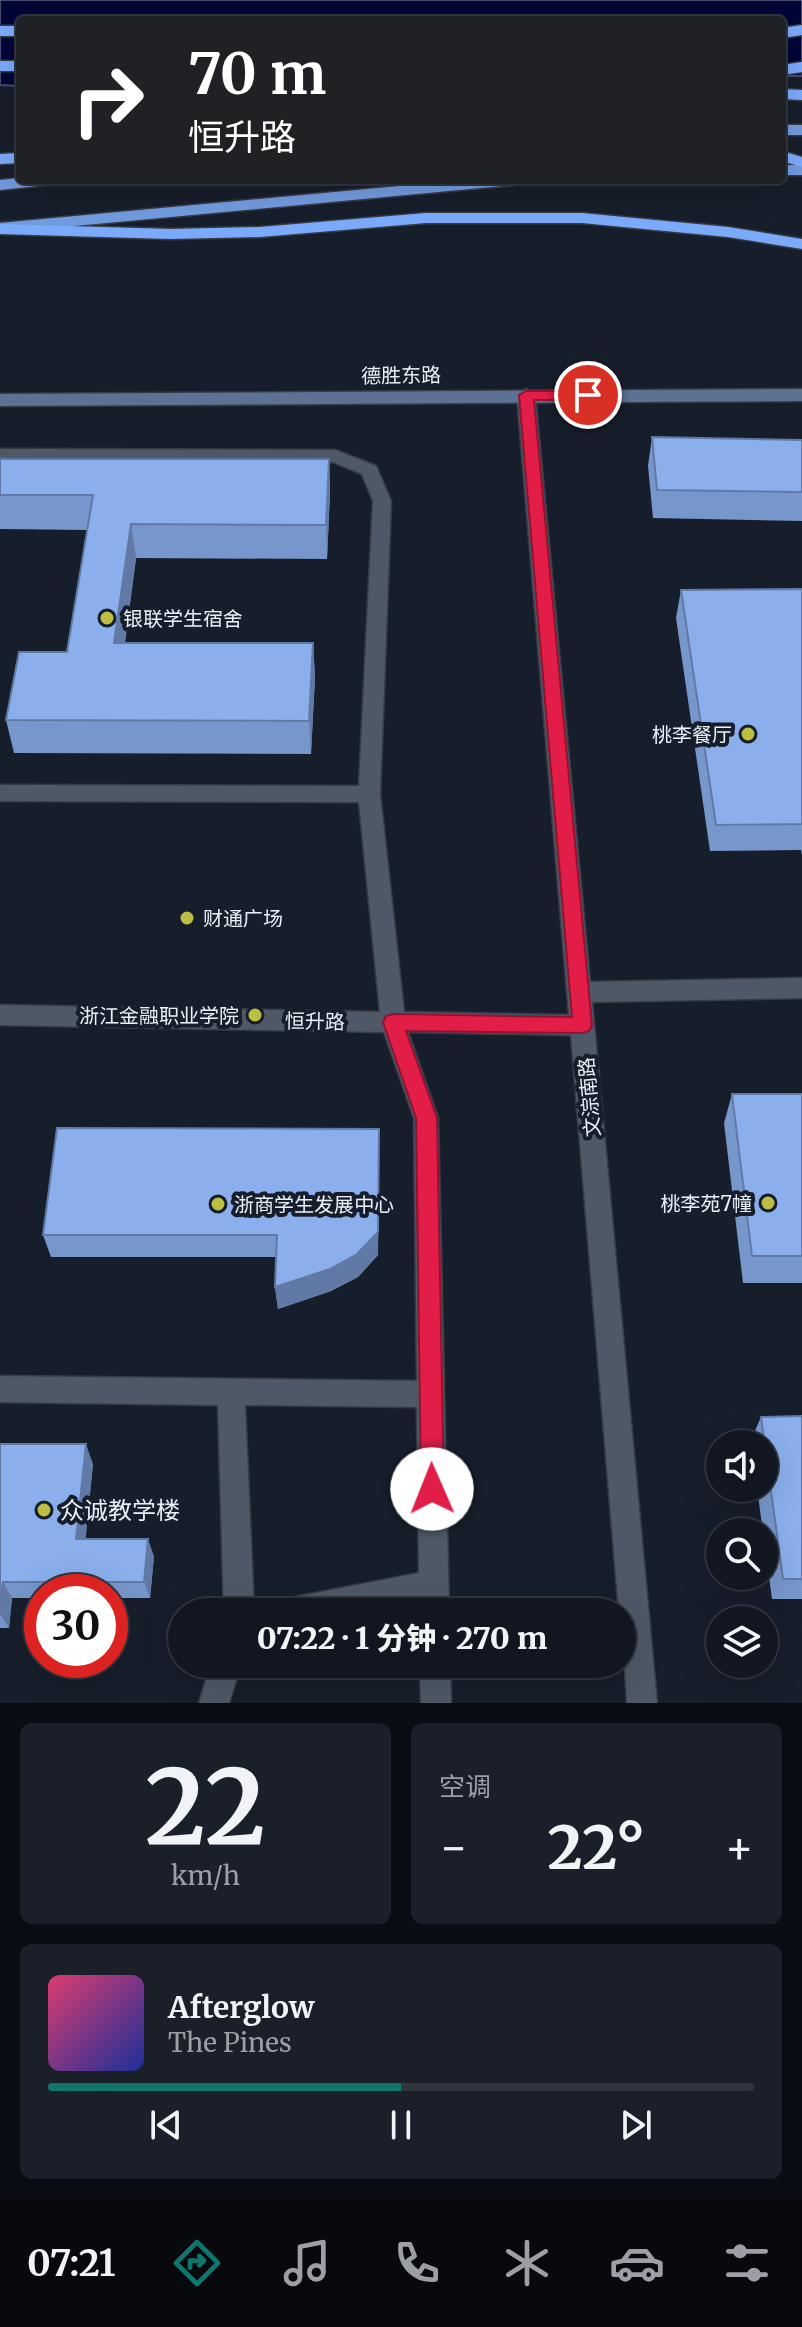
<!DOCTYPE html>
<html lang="zh">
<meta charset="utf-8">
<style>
body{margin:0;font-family:Merriweather,"Noto Sans SC",serif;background:#1a1f29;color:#f1f3f6;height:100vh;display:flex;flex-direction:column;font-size:30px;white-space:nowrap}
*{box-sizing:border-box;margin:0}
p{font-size:26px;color:#9c9fa5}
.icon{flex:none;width:44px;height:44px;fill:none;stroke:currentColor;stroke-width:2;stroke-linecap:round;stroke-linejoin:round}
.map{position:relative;height:1703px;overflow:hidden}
.panel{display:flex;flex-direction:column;gap:20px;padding:20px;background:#090c12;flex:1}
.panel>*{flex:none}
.banner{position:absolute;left:16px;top:16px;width:770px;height:168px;border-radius:8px;box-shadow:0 8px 32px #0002,0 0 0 2px #30353e;background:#202124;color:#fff;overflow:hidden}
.tools{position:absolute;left:706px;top:1430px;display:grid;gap:16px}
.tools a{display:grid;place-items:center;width:72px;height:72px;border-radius:50%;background:#111620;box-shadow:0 8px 32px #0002,0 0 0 2px #30353e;font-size:40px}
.speed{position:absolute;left:24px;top:1574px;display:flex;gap:16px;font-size:40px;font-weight:700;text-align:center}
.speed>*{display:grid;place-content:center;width:104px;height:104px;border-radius:50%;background:#111620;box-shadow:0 8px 32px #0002,0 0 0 2px #30353e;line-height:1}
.speed .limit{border:12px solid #d22;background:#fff;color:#111}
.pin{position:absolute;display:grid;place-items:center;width:68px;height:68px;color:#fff;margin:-34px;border:4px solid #fff;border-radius:50%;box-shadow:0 2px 8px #0007}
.me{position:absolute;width:88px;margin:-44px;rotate:359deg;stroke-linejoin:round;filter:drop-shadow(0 0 6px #0008)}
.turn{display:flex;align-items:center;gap:28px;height:168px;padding:0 40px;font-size:36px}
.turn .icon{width:104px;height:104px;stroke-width:2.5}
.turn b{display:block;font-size:56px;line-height:68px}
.big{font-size:60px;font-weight:800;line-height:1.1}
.panel .widget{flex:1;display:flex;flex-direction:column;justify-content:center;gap:12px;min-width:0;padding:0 28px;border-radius:12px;background:#1a1f29}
.panel .dial{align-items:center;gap:0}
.dial b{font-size:104px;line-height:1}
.song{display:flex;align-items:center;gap:24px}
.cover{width:96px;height:96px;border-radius:12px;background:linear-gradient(135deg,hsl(340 70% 55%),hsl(230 70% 35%))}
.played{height:8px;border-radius:4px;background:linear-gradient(90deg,#0f766e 50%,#30353e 50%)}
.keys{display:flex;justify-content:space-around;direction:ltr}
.heat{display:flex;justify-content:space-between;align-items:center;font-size:44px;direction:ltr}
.panel .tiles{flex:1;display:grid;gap:20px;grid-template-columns:1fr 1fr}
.widget:last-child{grid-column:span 2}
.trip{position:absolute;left:168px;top:1598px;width:468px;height:80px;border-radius:40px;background:#111620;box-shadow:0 8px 32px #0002,0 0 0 2px #30353e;font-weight:800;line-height:80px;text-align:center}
.menu{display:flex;height:128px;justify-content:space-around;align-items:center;background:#07090d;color:#9c9fa5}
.menu .icon{width:56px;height:56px}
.menu .current{color:#0f766e}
.menu b{font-size:36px;color:#f1f3f6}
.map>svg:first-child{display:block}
</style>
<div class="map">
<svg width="802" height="1703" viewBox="0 0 802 1703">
<rect width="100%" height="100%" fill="#171e2b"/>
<path fill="#000637" stroke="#464c71" stroke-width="2" d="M0 0H802V76H782V20H20V86L0 85Z"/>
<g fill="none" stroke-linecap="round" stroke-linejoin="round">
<defs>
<g id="minor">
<path d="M526 389 535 395 590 982 802 978V998L592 1002 657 1703H627L622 1612H619L571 1035 408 1032 438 1118 449 1612H419V1601L367 1612H280L285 1602 295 1597 419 1573 417 1407 245 1405 254 1612H224L218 1405 0 1402V1376L417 1381 414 1118 384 1032 0 1025V1005L380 1012 359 802 0 801V785L359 786 373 501 362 474 333 462 0 461V449L335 450 376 466 391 501 380 794 404 1012 569 1015 517 395Z"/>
<path d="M211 1664H241L229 1703H199Z"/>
<path d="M420 1664H450L451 1703H421Z"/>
</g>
<path id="secondary" d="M802 389V401L0 406V394Z"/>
<g id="trunk">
<rect x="782" y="125" width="20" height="10"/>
<rect x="782" y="165" width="20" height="10"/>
<path d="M20 178V180H54L46 185 0 190V180Z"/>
<path d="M464 180H522L514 185 0 233V223Z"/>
</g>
<g id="motorway">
<path d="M802 25V35L782 38V28Z"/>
<rect x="0" y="26" width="20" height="10"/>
<rect x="0" y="61" width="20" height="10"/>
<path d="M802 62V72L782 75V65Z"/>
<path d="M782 89 802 90V100L782 99Z"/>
<path d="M782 151 802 157V167L782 161Z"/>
<path d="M20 153V163L0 164V154Z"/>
<path d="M426 213H582L728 227 802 239V249L728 237 582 223H426L260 237 171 239 0 234V224L171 229 260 227Z"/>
</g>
</defs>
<use href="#minor" stroke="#363b46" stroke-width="3"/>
<use href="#secondary" stroke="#363b46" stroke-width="3"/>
<use href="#trunk" stroke="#363b46" stroke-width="3"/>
<use href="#motorway" stroke="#363b46" stroke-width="3"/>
<use href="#minor" fill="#4f5867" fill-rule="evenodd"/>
<use href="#secondary" fill="#5c7193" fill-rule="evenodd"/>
<use href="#trunk" fill="#729ade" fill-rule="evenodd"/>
<use href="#motorway" fill="#7baafb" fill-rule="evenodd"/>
</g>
<g fill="#7796cb">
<path d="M652 437 802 440V521L653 518 648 466Z"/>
<path d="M0 459H329L330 494 327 559 136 558 125 643H313L315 677 311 754 14 753 6 720 67 652 87 530 0 529Z"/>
<path d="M802 589V855L801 850 710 851 676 618 681 590Z"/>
<path d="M732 1094H802V1283H743L724 1123Z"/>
<path d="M379 1129 378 1255 358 1277 331 1291 278 1309 275 1287 276 1257H51L43 1235Z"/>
<path d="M802 1416V1599H772L757 1488H764V1444H752L751 1440 761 1417Z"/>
<path d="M0 1444 93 1464 85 1539 154 1556 150 1598H110V1592H42V1598H12L9 1628H0Z"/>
</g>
<g fill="#617aa5">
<path d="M329 459 330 494 327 559 326 525Z"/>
<path d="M131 524 136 558 120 677 114 643Z"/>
<path d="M313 643 315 677 311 754 309 721Z"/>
<path d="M379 1129 378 1255 358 1277 331 1291 278 1309 275 1287Z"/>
<path d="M86 1444 93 1464 84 1556 76 1539Z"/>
<path d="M148 1539 154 1556 150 1598 144 1582Z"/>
<path d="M3 1582 12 1598 9 1628 0 1614V1601Z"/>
</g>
<g fill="#8aafec" stroke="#617aa5" stroke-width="2">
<path d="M652 437 802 440V492L657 490Z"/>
<path d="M0 459H329L326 525 131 524 114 643H313L309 721 6 720 19 652H67L93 495H0Z"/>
<path d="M802 589V824L716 825 681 590Z"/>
<path d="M732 1094H802V1256H752Z"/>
<path d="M57 1128 379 1129 378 1232 357 1254 330 1269 275 1287 277 1235H43Z"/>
<path d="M802 1416V1579H783L761 1417Z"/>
<path d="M0 1444H86L76 1539H148L144 1582H3L0 1601Z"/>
</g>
<path fill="#e11d48" stroke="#92132f" stroke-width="2" d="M526 391H588L595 395 588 400H534L592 1025 589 1031 582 1033 406 1031 437 1118 444 1489 440 1497 432 1500 424 1497 421 1489 416 1118 383 1022 386 1016 393 1014 572 1017 519 395Z"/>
<g fill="#bcbf44" stroke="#171e2b" stroke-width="3">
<circle cx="107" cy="618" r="8"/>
<circle cx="748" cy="734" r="8"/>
<circle cx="187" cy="918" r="8"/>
<circle cx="255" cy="1015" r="8"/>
<circle cx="768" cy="1203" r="8"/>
<circle cx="218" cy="1204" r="8"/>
<circle cx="44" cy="1510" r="8"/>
</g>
<g text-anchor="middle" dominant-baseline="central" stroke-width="8" stroke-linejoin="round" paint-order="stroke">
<g font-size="20" fill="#eaf0f9" stroke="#171e2b">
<text transform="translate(401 375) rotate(-1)">德胜东路</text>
<text transform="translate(315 1021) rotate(1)">恒升路</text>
<text transform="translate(589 1097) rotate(-95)">文淙南路</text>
</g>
<g font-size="20" fill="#eaf0f9" stroke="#171e2b" text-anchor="start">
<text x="123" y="618">银联学生宿舍</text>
<text x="732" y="734" text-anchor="end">桃李餐厅</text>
<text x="203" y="918">财通广场</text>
<text x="239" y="1015" text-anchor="end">浙江金融职业学院</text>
<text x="752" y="1203" text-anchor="end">桃李苑7幢</text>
<text x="234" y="1204">浙商学生发展中心</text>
</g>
<g font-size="24" fill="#eaf0f9" stroke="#171e2b" text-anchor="start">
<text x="60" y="1510">众诚教学楼</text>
</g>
</g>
</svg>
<div class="tools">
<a><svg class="icon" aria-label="sound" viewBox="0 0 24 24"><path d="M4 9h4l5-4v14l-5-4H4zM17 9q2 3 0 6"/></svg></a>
<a><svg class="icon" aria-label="search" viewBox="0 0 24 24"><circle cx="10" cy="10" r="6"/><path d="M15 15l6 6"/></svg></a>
<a><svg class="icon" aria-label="layers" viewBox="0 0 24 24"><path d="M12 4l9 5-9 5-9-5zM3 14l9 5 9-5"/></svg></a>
</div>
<div class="speed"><div class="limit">30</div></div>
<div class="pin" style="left:588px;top:395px;background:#d93025"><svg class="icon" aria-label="arrive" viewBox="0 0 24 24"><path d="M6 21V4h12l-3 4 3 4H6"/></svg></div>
<svg class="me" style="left:432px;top:1489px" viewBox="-20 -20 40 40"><circle r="19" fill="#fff"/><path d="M0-13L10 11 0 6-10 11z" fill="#e11d48"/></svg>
<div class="trip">07:22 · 1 分钟 · 270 m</div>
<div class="banner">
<div class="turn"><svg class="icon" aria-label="right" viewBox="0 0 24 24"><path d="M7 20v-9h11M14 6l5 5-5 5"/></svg><div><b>70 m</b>恒升路</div></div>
</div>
</div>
<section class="panel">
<div class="tiles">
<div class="widget dial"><b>22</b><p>km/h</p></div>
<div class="widget"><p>空调</p>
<div class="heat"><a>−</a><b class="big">22°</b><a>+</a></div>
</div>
<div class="widget">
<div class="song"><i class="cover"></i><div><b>Afterglow</b><p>The Pines</p></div></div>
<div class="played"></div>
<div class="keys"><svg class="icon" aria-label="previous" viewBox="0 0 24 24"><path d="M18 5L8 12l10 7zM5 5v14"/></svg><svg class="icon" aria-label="pause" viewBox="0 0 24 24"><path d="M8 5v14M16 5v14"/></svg><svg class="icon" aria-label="next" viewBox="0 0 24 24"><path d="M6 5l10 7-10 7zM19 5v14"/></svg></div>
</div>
</div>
</section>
<nav class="menu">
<b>07:21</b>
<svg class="icon current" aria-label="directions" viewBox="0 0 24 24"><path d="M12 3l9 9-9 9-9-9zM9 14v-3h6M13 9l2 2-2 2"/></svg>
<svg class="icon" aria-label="music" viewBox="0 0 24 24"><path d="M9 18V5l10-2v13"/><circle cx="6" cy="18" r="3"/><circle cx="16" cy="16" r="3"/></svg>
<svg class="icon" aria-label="phone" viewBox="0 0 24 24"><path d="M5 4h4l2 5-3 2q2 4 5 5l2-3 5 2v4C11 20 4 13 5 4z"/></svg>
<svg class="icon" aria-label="climate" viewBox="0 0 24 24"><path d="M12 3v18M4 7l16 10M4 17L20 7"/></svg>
<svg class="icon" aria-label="car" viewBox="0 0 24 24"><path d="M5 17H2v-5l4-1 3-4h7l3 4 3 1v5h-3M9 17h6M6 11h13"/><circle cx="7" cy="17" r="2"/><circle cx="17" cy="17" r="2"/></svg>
<svg class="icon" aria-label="filters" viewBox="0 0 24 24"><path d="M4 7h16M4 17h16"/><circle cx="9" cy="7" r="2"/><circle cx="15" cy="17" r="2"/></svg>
</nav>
